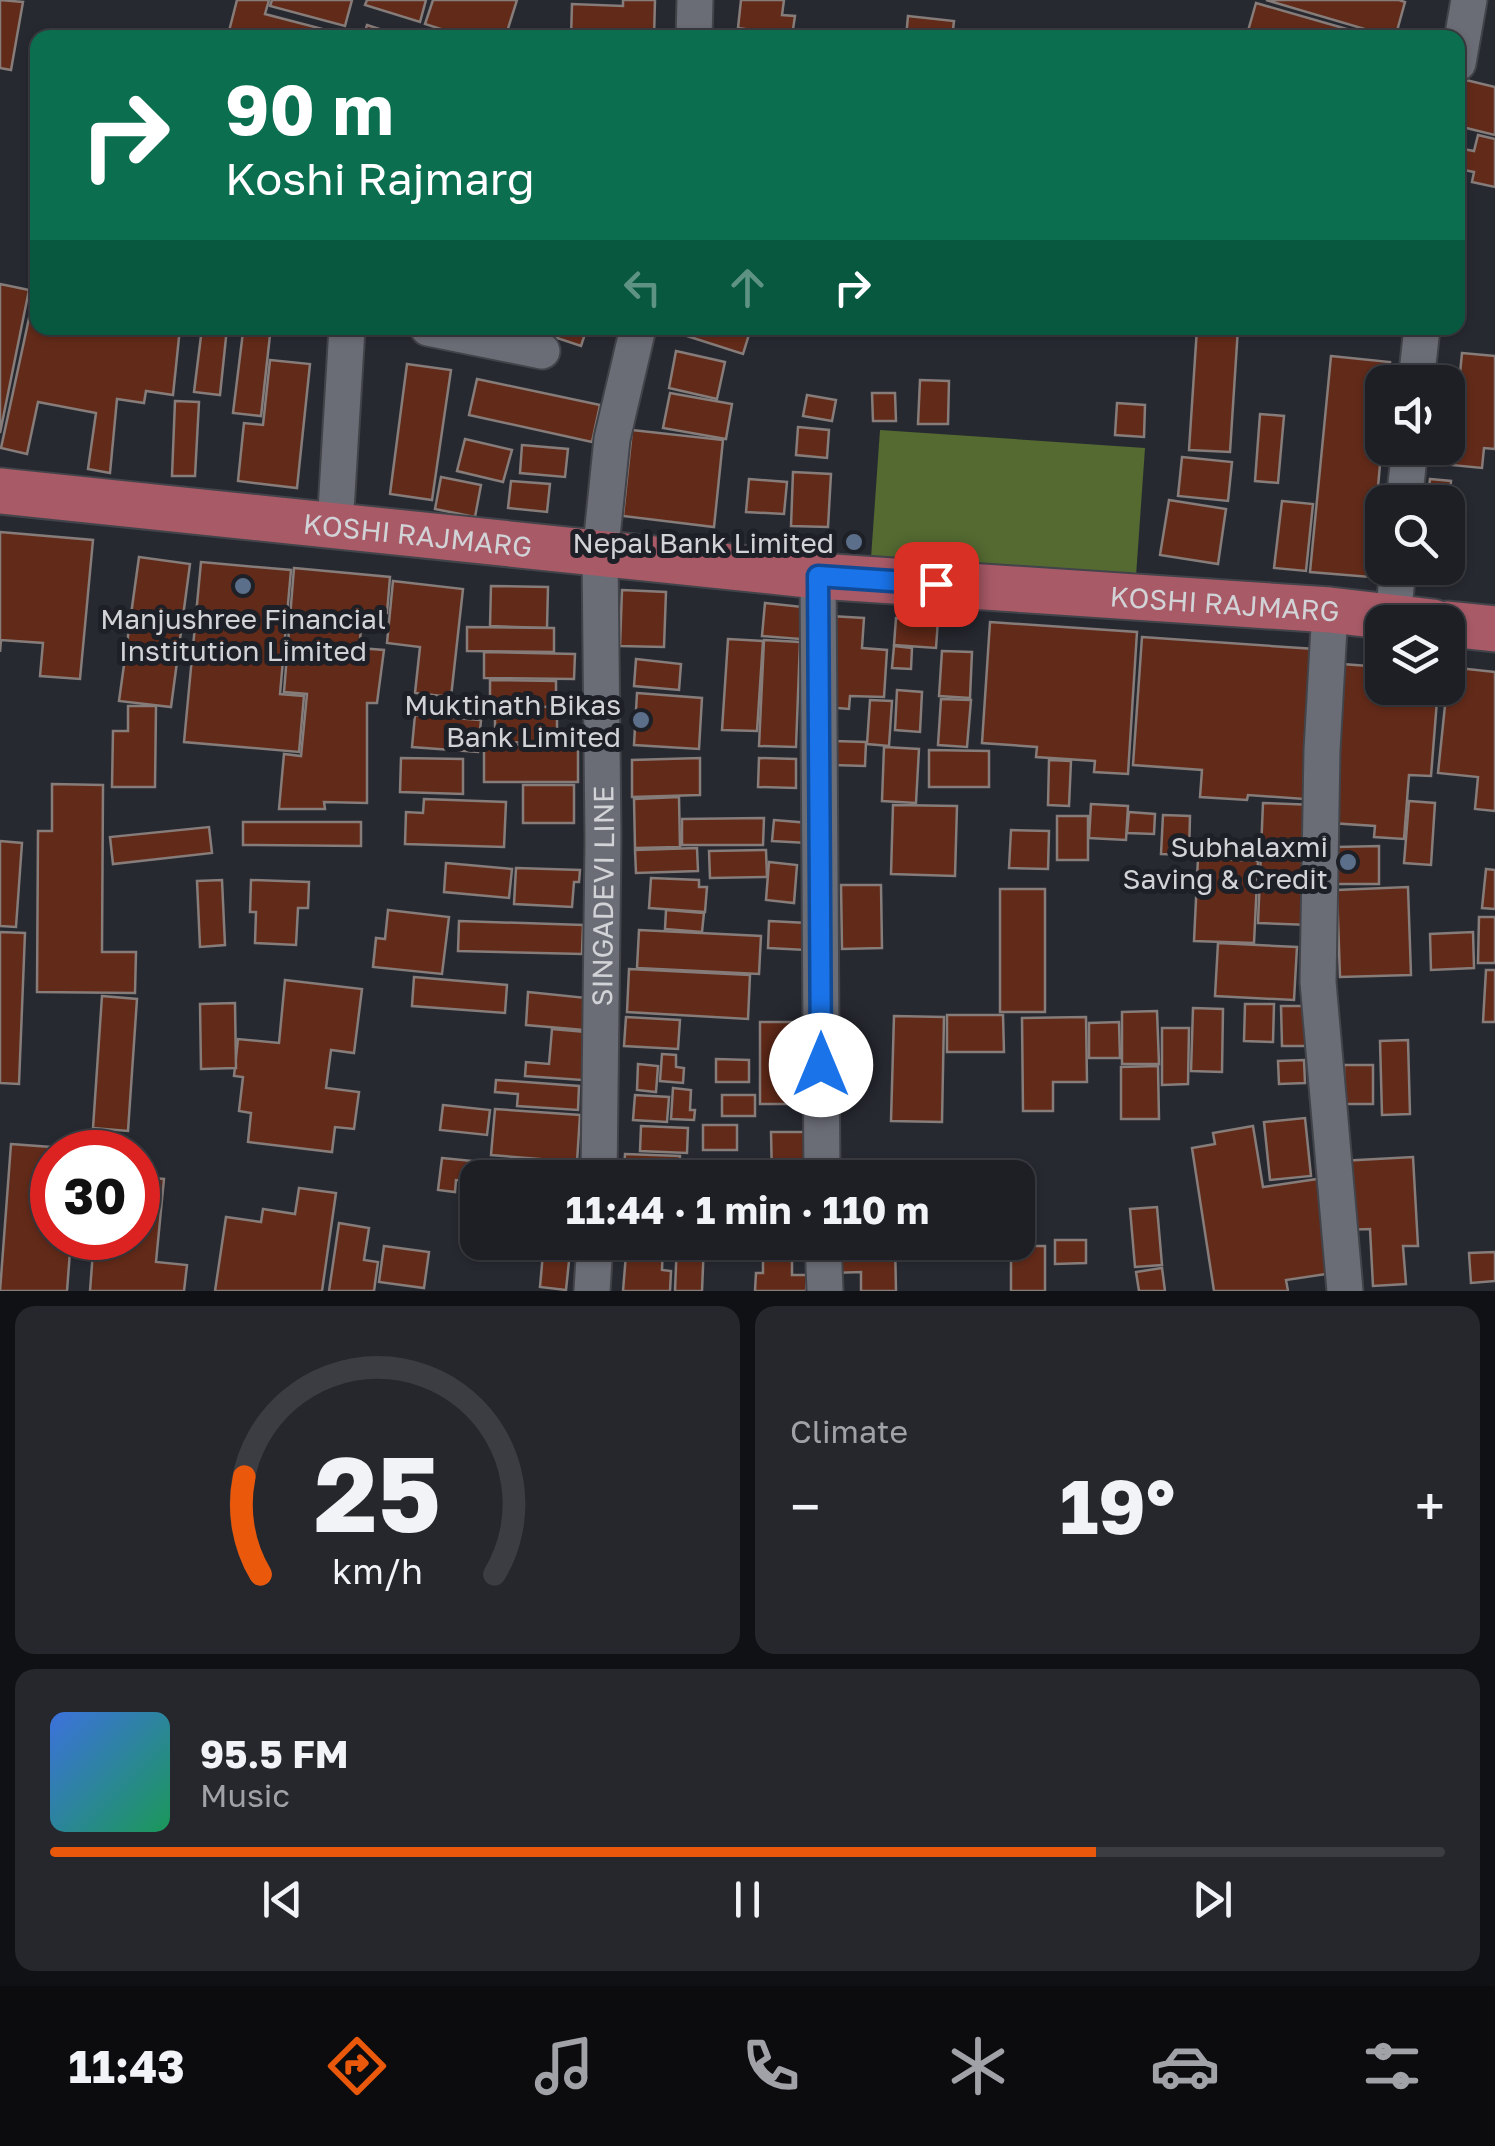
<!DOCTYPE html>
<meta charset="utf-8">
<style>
body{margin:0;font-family:"Golos Text",sans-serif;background:#25272d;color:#f1f3f6;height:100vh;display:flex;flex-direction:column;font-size:38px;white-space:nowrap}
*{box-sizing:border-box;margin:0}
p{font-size:32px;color:#a0a2a7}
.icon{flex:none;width:55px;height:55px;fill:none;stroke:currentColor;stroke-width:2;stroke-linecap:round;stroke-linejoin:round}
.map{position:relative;height:1291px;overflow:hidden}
.sheet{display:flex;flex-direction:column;gap:15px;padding:15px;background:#101114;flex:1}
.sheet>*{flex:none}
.top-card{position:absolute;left:30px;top:30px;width:1435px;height:305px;border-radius:20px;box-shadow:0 2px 8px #0004,0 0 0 2px #3b3d42;background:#0b6e4f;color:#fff;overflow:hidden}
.tools{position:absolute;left:1365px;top:365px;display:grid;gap:20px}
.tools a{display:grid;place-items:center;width:100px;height:100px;border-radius:20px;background:#1d1f25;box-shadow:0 2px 8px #0004,0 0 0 2px #3b3d42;font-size:50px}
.speed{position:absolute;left:30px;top:1130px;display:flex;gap:20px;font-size:50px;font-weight:700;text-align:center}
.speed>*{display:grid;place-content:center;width:130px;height:130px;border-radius:50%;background:#1d1f25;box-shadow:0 2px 8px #0004,0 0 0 2px #3b3d42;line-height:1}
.speed .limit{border:15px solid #d22;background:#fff;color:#111}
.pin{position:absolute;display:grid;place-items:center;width:85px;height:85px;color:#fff;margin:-42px;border-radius:20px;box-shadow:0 5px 15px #0006}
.me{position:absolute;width:110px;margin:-55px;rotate:0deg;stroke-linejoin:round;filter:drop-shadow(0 0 8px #0008)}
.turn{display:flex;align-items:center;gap:35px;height:210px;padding:0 30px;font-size:45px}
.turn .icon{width:130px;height:130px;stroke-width:2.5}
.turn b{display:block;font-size:70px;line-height:85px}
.lanes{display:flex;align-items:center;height:95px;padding:0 30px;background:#0003;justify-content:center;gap:50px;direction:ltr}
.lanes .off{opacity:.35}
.big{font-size:75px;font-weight:700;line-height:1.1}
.sheet .widget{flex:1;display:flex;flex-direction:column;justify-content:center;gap:15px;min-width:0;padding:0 35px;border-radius:20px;background:#25272d}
.sheet .dial{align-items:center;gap:0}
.dial svg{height:260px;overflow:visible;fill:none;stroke:#3b3d42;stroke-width:7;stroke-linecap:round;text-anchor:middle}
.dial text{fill:#f1f3f6;stroke:none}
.song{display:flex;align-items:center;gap:30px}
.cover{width:120px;height:120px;border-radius:15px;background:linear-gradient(135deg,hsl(220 70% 55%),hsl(150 70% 35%))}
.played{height:10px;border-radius:5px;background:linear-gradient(90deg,#ea580c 75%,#3b3d42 75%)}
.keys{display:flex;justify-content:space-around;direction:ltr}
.heat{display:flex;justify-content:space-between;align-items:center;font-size:55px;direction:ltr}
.sheet .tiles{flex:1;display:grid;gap:15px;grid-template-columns:1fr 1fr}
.widget:last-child{grid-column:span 2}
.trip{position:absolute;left:460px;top:1160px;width:575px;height:100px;border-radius:20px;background:#1d1f25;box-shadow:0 2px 8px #0004,0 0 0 2px #3b3d42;font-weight:700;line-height:100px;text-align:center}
.menu{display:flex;height:160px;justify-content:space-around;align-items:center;background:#0c0c0f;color:#a0a2a7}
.menu .icon{width:70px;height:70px}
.menu .active{color:#ea580c}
.menu b{font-size:45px;color:#f1f3f6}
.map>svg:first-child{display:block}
</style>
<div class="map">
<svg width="1495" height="1291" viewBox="0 0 1495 1291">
<rect width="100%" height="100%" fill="#272931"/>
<path fill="#546a31" d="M880 430 1145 448 1136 576 871 558Z"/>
<g fill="#622a19" stroke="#867c79" stroke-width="2.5">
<path d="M0 0 23 2 11 70 0 68Z"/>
<path d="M237 0H269L265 14 338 33 336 38 228 35Z"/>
<path d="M272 0H352L345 26 270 6Z"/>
<path d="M367 0H426L420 22 365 5Z"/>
<path d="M433 0H517L505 38H469L425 24Z"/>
<path d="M623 0H655L654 38H571L572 4 623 6Z"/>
<path d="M741 0H784L782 15 795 16 792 36 738 28Z"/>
<path d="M1266 0H1399L1405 2 1395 38Z"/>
<path d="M1256 3 1357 32 1356 38H1246Z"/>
<path d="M908 16 954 21 952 38H906Z"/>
<path d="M367 25 407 38H363Z"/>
<path d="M1466 80 1495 87V135L1458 126Z"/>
<path d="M1478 135 1495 139V187L1472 182 1474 172 1459 169 1463 149 1474 151Z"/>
<path d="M0 284 29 290 0 433Z"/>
<path d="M34 295 38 296V328H180L173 395 146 391 144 403 117 399 110 473 88 469 96 413 38 402 27 454 1 448Z"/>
<path d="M202 328H227L220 395 194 392Z"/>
<path d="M527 328H587L581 346Z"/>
<path d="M662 328H751L743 354Z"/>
<path d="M1197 328H1238L1230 452 1189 450Z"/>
<path d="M243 332 270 335 261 416 233 413Z"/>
<path d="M676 351 725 362 717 399 669 388Z"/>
<path d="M1462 353 1495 356V449L1484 448 1482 468 1451 465Z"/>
<path d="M1331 356 1390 362 1388 382H1382V442L1370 577 1310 572Z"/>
<path d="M270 360 310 364 297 488 238 481 244 423 263 425Z"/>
<path d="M407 364 451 370 432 500 390 494Z"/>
<path d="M477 379 600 405 592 442 469 415Z"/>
<path d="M920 380 949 381 948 424H918Z"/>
<path d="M670 393 732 404 726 439 663 428Z"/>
<path d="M872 393H895L896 421H873Z"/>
<path d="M807 395 836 400 832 421 803 416Z"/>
<path d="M175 401 199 402 195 476H172Z"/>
<path d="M1117 403 1145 405 1144 437 1115 435Z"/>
<path d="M1260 414 1284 416 1278 483 1255 481Z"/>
<path d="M798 427 829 430 827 458 796 455Z"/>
<path d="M632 430 723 440 714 527 623 516Z"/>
<path d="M465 439 512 450 503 482 457 471Z"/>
<path d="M522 445 568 449 565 477 520 473Z"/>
<path d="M1182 457 1232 462 1228 501 1178 496Z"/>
<path d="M793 472 831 474 828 527 791 526Z"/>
<path d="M441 477 481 485 475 517 435 509Z"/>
<path d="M749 479 787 482 784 514 746 512Z"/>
<path d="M1430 479 1451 481 1448 511V502H1427Z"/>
<path d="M511 481 550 484 547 512 508 508Z"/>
<path d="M1169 500 1226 509 1218 564 1160 555Z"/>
<path d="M1282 501 1313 504 1306 571 1274 568Z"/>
<path d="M1448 514 1464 516 1460 545 1448 544Z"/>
<path d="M0 532 93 540 80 679 40 676 43 643 1 640 0 652Z"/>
<path d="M139 557 190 564 171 707 119 701Z"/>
<path d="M201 562 291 570 280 694 304 696 299 752 184 742Z"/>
<path d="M294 568 390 577 387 613 363 611 359 648 384 650 377 703H367V803L324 802 325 809H279L284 754 301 756 307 694 284 692Z"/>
<path d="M393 581 463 589 451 697 415 693 420 647 387 643Z"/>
<path d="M491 586 548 587 547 628 490 626Z"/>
<path d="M622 590 666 592 664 647 620 646Z"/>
<path d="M765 603 803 607 800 639 762 636Z"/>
<path d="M830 616 864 618 862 648 887 650 884 697 850 696 849 709 825 707Z"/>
<path d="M896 618 938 620 936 648 894 645Z"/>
<path d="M990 622 1137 632 1128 774 1094 772 1095 761 1036 757 1037 747 982 743Z"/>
<path d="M467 627 554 628V652L467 651Z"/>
<path d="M1142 637 1315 649 1304 799 1248 795 1247 800 1200 797 1202 770 1133 765Z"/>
<path d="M728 639 763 641 757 731 722 730Z"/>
<path d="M764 640 800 642 796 747 759 746Z"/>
<path d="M894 646 912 648 911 669 892 668Z"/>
<path d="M942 651 972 652 970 698 939 696Z"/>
<path d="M484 652 575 654 574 679 484 678Z"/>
<path d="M636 659 681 664 679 690 634 686Z"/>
<path d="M1342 664 1382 667V688H1438L1431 776 1409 775 1404 839 1374 837 1375 826 1331 823Z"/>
<path d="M1449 667 1495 672V811L1475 809 1478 777 1438 773Z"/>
<path d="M490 680 556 681V708L490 707Z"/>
<path d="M897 690 922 692 920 732 895 730Z"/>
<path d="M637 693 702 698 699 749 634 745Z"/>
<path d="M941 699 971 700 967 747 938 745Z"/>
<path d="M870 700 892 701 889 746 867 744Z"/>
<path d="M128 706H156L155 787H112L113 731H128Z"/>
<path d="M495 706 557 707V743L495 742Z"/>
<path d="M415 715 481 720 478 752 412 747Z"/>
<path d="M834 741 866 742 865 766 833 765Z"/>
<rect x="484" y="745" width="94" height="37"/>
<path d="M884 747 919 749 916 803 882 801Z"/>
<path d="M929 750 989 751V787H929Z"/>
<path d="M401 758 463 759V794L400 792Z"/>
<path d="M700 758V795L632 797V760Z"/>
<path d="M759 758 796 759V788L758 787Z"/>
<path d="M1049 760 1071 761 1069 806 1048 805Z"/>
<path d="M52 784 103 785 102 952H136L135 993 37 992 38 831H52Z"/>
<rect x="523" y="785" width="51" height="38"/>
<path d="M679 797 680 847 635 848 634 799Z"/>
<path d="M424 799 506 802 504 847 405 844 406 812 423 813Z"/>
<path d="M1409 801 1435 803 1431 865 1404 863Z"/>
<path d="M1263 803 1315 805 1310 925 1258 923Z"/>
<path d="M1091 804 1128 806 1126 840 1089 838Z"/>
<path d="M893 805 957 806 955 876 891 874Z"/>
<path d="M1129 812 1155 814 1154 834 1127 833Z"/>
<path d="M1163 815 1190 816 1189 855 1161 854Z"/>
<rect x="1057" y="816" width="31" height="44"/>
<path d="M764 818 763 845H682V819Z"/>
<path d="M774 820 809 823 807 843 772 841Z"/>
<path d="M243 822H361V846L243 845Z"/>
<path d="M209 827 212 853 113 864 110 837Z"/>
<path d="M1011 830 1049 831 1048 869 1009 868Z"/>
<path d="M0 841 22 843 16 927 0 926Z"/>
<path d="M1379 846V884H1337V847Z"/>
<path d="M697 848 698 871 636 873 635 850Z"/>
<path d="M766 850 767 877 710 878 709 851Z"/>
<path d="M1198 858 1258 861 1254 943 1194 941Z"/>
<path d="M769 862 797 865 794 903 766 900Z"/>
<path d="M446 863 512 869 509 898 444 892Z"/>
<path d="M516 868 580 870 579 882H574L572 907 514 904Z"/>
<path d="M1486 869 1495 870V909L1482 908Z"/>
<path d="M651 878 699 880V887H707L705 912 649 908Z"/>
<path d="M222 880 225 945 200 947 197 881Z"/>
<path d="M251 880 309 882 308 908H298L296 945 255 943 256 912H250Z"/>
<path d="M841 885H881L882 948 842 949Z"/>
<path d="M1408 887 1411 975 1340 977 1337 890Z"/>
<rect x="1000" y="889" width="45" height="123"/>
<path d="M388 910 449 917 442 974 373 967 376 938 385 939Z"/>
<path d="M666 910 704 913 702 932 665 929Z"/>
<path d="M1479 917H1495V963H1478Z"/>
<path d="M459 921 583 925 582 954 458 951Z"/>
<path d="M769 921 807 923 806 950 768 948Z"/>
<path d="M639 930 761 936 759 974 637 968Z"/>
<path d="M0 932 25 933 19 1084 0 1083Z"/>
<path d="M1473 932 1474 968 1431 970 1430 934Z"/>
<path d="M1218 943 1297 947 1294 1000 1215 996Z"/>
<path d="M629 969 750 975 748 1019 627 1012Z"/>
<path d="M1486 970H1495V1022H1483Z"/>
<path d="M414 977 507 985 505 1013 412 1006Z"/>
<path d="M285 980 362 989 354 1053 331 1050 326 1088 359 1092 354 1129 335 1127 332 1152 248 1142 251 1113 239 1111 243 1077 234 1076 238 1039 279 1043Z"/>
<path d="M528 992 587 998 584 1030 526 1025Z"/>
<path d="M102 996 137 999 128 1131 93 1128Z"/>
<path d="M235 1003 236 1068 201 1069 200 1004Z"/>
<path d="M1245 1004H1274L1273 1042 1244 1041Z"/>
<path d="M1281 1006H1309V1046H1282Z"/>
<path d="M1193 1008 1223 1009 1222 1072 1191 1071Z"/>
<path d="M1157 1011 1159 1064H1122V1012Z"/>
<path d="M947 1015H1003L1004 1052H947Z"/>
<path d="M894 1016 944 1017 942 1122 891 1121Z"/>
<path d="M626 1017 680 1020 678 1049 624 1046Z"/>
<path d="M1086 1017 1087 1082H1053V1111H1023L1022 1018Z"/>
<rect x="760" y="1022" width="43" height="82"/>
<path d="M1119 1022 1120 1058H1089V1023Z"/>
<path d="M1162 1028H1189L1188 1084 1162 1085Z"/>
<path d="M552 1029 586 1032 582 1080 525 1076 526 1062 549 1064Z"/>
<path d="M1408 1040 1410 1114 1382 1115 1380 1041Z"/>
<path d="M662 1054 676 1055V1067L684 1068 683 1083 660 1081Z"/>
<path d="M716 1059 749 1060V1082H716Z"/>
<path d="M1304 1060 1305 1083 1279 1084 1278 1061Z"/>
<path d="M638 1064 658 1066 656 1092 637 1090Z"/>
<rect x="1344" y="1065" width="29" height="39"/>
<path d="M1158 1066 1159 1119H1121V1067Z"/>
<path d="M496 1080 579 1086 578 1110 517 1106 518 1094 495 1092Z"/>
<path d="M673 1088 691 1090 690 1110H695L694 1120 671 1119Z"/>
<path d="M635 1095 669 1097 667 1122 633 1120Z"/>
<rect x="722" y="1095" width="33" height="21"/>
<path d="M443 1105 490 1110 487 1135 440 1130Z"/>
<path d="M495 1109 580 1115 577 1162 491 1155Z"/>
<path d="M1305 1118 1311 1176 1270 1180 1264 1122Z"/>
<rect x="703" y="1125" width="34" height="25"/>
<path d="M641 1126 688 1128 687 1153 640 1151Z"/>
<path d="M1253 1126 1263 1187 1317 1179 1333 1273 1286 1280 1288 1291H1214L1192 1148 1215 1144 1213 1133Z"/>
<path d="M771 1132H805V1178H772Z"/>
<path d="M11 1144 78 1149V1152H52V1238H71L67 1291H0Z"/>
<path d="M625 1154 680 1156 679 1172 624 1170Z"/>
<path d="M1413 1157 1418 1246H1403L1406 1284 1373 1286 1370 1229 1343 1230 1340 1161Z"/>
<path d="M442 1158 512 1165 511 1177 478 1178V1182L456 1180 455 1192 438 1190Z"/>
<path d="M691 1164 715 1165 714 1178H691Z"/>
<path d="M138 1177 164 1179 156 1262 187 1265 184 1291H90L94 1238H138Z"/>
<path d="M299 1188 336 1193 322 1291H215L226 1217 261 1222 263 1209 295 1214Z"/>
<path d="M1157 1207 1162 1265 1135 1267 1130 1209Z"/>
<path d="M339 1223 369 1228 364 1260 378 1262 374 1291H329Z"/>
<path d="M1055 1240H1086V1263L1055 1264Z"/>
<path d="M544 1242H571L566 1290 540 1287Z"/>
<path d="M627 1242 663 1243 662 1270 671 1271 670 1291H623Z"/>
<path d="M677 1242 704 1243 702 1291H675Z"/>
<path d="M832 1242H895L896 1291H861V1272L832 1273Z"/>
<path d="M384 1246 429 1252 424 1288 379 1282Z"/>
<rect x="1011" y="1246" width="34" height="45"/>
<path d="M1495 1252V1281L1471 1283 1469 1253Z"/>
<path d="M763 1255 792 1256V1275H807L806 1291H755L756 1273H763Z"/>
<path d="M1162 1268 1165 1291H1139L1136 1272Z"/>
</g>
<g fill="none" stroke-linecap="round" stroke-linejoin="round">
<defs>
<g id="minor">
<path d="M694 38 695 0"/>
<path d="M1458 63 1469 0"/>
<path d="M428 328 542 351"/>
<path d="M1416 382 1422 328"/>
<path d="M1404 502 1410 448"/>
<path d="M335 527 347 328"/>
<path d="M818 576 822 1178"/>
<path d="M1330 610 1322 750 1318 982 1345 1291"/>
<path d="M1393 618 1398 568"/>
<path id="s1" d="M599 1178 603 839 600 556 612 439 638 328"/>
<path d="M823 1242 825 1291"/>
<path d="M592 1291 595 1242"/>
</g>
<g id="major">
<path id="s2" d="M0 491 818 576 1330 610 1433 622"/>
<path d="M1448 624 1495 629"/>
</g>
</defs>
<use href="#minor" stroke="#42444a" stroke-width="39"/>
<use href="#major" stroke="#42444a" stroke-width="49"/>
<use href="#minor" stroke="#6b6d76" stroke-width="35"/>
<use href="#major" stroke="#a85a67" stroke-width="45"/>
</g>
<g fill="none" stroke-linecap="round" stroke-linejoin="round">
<defs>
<path id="route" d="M821 1065 818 576 936 584"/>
</defs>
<use href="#route" stroke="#114b97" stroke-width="25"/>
<use href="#route" stroke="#1a73e8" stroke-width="18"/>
</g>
<g fill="#5c6f8a" stroke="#1e2027" stroke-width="4">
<circle cx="854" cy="542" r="10"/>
<circle cx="243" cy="586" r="10"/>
<circle cx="641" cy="720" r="10"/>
<circle cx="1348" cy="862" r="10"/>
</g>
<g text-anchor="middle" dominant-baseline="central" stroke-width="10" stroke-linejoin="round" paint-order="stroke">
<g font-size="28" fill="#d1d3d7" stroke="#1e2027">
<text stroke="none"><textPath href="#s2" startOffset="420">KOSHI RAJMARG</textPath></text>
<text stroke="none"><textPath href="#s2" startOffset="1230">KOSHI RAJMARG</textPath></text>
<text stroke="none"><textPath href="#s1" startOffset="282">SINGADEVI LINE</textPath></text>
</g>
<g font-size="28" fill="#d1d3d7" stroke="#1e2027" text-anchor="end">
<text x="834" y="542">Nepal Bank Limited</text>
<text x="243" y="618" text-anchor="middle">Manjushree Financial<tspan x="243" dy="32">Institution Limited</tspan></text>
<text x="621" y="704">Muktinath Bikas<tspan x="621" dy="32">Bank Limited</tspan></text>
<text x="1328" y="846">Subhalaxmi<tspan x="1328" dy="32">Saving &amp; Credit</tspan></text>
</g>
</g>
</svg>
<div class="tools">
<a><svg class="icon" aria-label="sound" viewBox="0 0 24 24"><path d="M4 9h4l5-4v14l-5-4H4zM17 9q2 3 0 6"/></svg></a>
<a><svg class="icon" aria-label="search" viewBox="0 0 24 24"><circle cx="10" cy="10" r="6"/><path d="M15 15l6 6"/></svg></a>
<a><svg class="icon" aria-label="layers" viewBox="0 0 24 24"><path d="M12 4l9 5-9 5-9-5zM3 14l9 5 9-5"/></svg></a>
</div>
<div class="speed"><div class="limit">30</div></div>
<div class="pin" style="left:936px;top:584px;background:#d93025"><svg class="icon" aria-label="arrive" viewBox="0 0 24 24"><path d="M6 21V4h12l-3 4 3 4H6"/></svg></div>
<svg class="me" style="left:821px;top:1065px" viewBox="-20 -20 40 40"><circle r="19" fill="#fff"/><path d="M0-13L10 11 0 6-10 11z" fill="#1a73e8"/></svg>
<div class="trip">11:44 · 1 min · 110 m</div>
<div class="top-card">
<div class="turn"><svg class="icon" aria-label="right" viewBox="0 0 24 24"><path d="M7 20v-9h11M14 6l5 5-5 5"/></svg><div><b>90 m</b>Koshi Rajmarg</div></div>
<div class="lanes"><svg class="icon off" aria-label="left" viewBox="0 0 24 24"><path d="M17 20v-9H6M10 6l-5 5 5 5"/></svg><svg class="icon off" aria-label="ahead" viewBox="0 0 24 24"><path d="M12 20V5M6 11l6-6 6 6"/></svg><svg class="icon" aria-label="right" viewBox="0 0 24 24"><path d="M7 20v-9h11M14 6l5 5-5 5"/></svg></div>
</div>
</div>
<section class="sheet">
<div class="tiles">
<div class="widget dial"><svg viewBox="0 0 100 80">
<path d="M14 69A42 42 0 1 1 86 69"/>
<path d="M14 69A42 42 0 0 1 9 39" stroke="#ea580c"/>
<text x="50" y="56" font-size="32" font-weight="700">25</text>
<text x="50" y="72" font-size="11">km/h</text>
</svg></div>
<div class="widget"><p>Climate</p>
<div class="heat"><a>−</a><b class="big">19°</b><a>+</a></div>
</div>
<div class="widget">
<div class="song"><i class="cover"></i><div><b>95.5 FM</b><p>Music</p></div></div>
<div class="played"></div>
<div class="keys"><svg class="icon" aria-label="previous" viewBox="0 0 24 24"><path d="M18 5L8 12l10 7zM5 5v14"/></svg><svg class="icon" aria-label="pause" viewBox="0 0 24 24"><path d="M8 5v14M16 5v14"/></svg><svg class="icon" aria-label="next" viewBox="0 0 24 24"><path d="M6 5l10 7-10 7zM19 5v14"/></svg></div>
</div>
</div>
</section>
<nav class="menu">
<b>11:43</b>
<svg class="icon active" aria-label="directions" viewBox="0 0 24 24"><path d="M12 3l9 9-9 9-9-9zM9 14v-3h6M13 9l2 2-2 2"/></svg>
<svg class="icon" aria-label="music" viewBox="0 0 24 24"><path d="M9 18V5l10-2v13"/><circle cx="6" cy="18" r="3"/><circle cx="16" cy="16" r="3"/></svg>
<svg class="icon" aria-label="phone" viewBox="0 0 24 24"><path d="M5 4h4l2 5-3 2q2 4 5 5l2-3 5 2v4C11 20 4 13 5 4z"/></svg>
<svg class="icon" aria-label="climate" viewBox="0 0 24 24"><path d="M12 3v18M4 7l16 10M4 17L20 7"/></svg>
<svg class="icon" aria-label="car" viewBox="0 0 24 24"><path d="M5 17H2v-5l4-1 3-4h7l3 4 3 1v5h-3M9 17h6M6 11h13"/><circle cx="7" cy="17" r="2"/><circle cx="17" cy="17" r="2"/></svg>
<svg class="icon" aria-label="filters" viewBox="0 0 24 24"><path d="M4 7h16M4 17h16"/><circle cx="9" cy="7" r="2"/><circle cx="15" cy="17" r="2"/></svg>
</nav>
